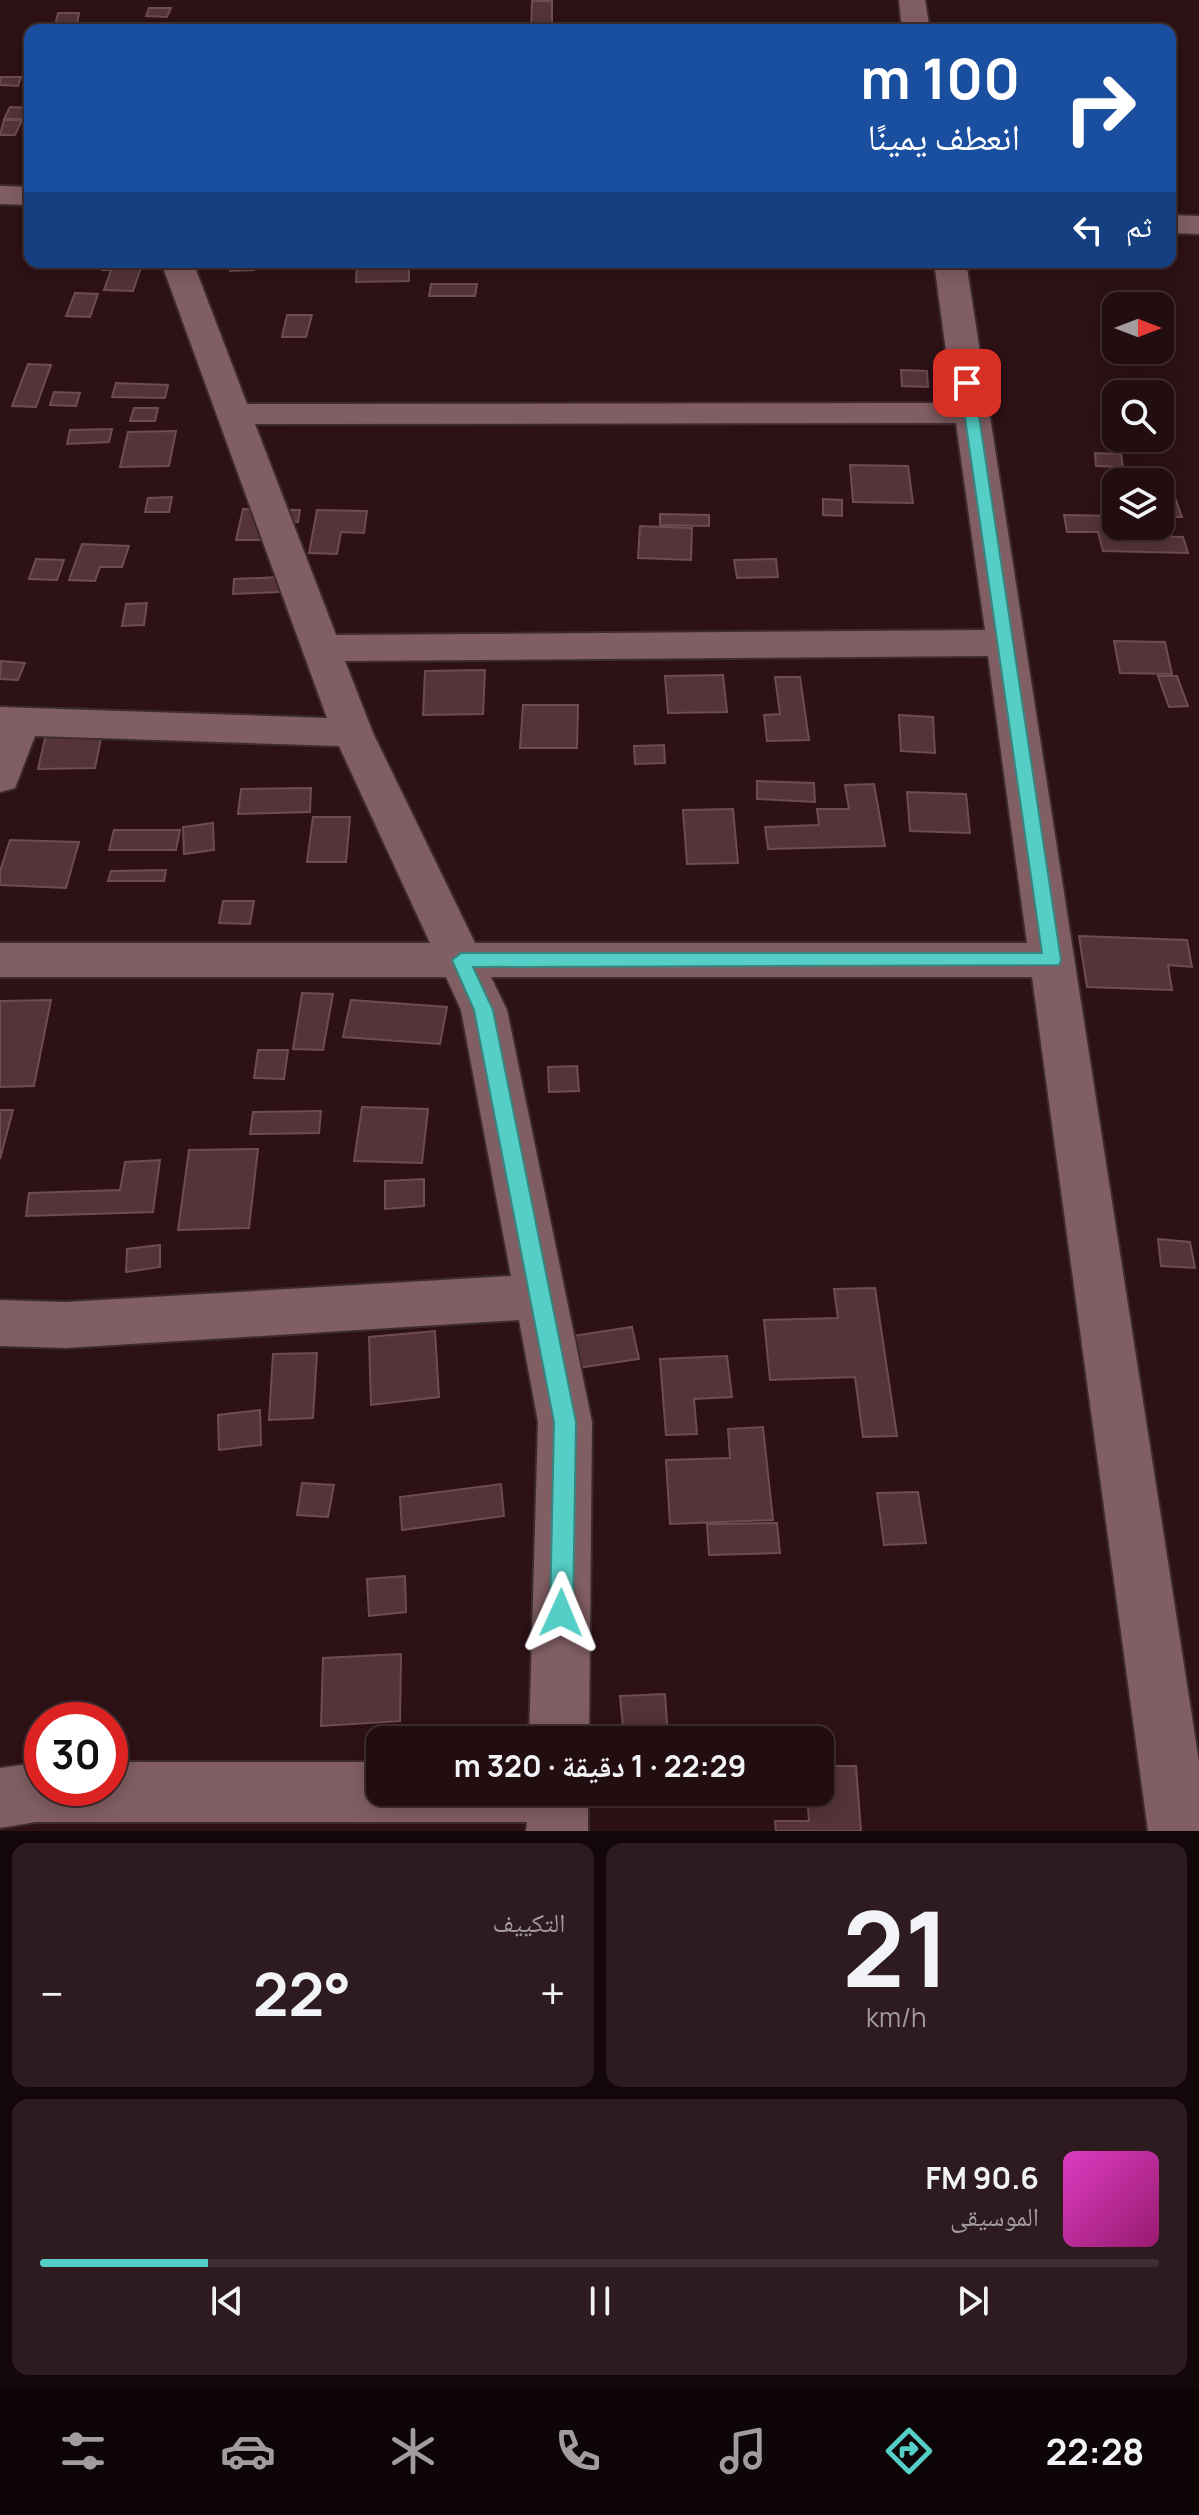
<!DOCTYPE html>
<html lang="ar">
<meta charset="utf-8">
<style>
body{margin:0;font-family:Manrope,"Noto Naskh Arabic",sans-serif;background:#2e1b1f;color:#f1f3f6;direction:rtl;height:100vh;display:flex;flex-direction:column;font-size:30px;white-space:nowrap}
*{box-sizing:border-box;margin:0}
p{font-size:26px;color:#a29c9f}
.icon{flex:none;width:44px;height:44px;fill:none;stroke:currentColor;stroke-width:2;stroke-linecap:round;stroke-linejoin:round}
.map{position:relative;height:1831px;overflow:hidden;direction:ltr}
.drawer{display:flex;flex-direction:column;gap:12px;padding:12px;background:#130709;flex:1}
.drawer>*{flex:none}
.guide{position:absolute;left:24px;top:24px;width:1152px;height:244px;border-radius:16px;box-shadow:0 4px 20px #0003,0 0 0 2px #3f2d31;direction:rtl;background:#1a4fa0;color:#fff;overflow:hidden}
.needle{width:52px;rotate:90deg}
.buttons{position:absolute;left:1102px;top:292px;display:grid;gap:16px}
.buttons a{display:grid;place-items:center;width:72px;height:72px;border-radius:16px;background:#220d11;box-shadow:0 4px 20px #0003,0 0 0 2px #3f2d31;font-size:40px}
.speed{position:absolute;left:24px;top:1702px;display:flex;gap:16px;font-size:40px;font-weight:700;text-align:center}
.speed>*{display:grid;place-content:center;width:104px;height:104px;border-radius:50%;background:#220d11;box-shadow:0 4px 20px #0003,0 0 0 2px #3f2d31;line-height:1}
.speed .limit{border:12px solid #d22;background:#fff;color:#111}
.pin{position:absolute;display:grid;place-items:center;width:68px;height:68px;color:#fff;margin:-34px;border-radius:16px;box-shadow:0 4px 12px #0006}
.me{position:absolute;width:88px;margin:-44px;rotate:1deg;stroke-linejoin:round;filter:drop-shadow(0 0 6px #0008)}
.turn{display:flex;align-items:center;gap:28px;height:168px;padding:0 24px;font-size:36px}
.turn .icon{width:104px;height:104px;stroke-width:2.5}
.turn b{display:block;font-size:56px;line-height:68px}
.then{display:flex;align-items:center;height:76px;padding:0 24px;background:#0003;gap:16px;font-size:30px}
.big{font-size:60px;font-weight:700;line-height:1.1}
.drawer .tile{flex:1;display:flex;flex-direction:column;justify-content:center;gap:12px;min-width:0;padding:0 28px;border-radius:16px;background:#2e1b1f}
.drawer .dial{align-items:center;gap:0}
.dial b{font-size:104px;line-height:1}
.song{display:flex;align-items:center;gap:24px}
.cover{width:96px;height:96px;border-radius:12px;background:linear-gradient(135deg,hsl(310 70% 55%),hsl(320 70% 35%))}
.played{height:8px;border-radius:4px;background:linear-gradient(90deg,#55cec5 15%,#3f2d31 15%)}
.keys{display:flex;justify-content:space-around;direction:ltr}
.heat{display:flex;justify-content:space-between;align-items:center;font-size:44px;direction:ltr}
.drawer .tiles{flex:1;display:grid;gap:12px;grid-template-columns:1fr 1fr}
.tile:last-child{grid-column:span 2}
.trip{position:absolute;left:366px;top:1726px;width:468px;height:80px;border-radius:16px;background:#220d11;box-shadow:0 4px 20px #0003,0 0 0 2px #3f2d31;font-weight:700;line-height:80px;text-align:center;direction:rtl}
.menu{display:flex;height:128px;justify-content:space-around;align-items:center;background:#0e0507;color:#a29c9f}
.menu .icon{width:56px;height:56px}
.menu .on{color:#55cec5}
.menu b{font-size:36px;color:#f1f3f6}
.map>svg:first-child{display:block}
</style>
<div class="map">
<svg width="1199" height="1831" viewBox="0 0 1199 1831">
<rect width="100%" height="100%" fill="#2d1117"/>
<g fill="#543339" stroke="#6e4c51" stroke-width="2">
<path d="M532 1H552V30H531Z"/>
<path d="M149 8H171L167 17 146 16Z"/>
<path d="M58 13H79L77 25H55Z"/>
<path d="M0 77H21L18 86 0 85Z"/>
<path d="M10 107 30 108 24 119H4Z"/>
<path d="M4 120H22L15 135H0Z"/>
<path d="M104 262H143L133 291 104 290 111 270H102Z"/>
<path d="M231 262H255L254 270 230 271Z"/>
<path d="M357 262H409V281L356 282Z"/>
<path d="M431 284H477L475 296H429Z"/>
<path d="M75 293 98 294 90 317 66 316Z"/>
<path d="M287 315H312L306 337H282Z"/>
<path d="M28 364 51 365 36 407 12 406Z"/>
<path d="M901 370 927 371 928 387 902 386Z"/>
<path d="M116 383 168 385 165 398 112 397Z"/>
<path d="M54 392 80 393 76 406 50 405Z"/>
<path d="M134 408H158L155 421H130Z"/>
<path d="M112 429 109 442 67 444 70 430Z"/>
<path d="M176 431 169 466 120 467 128 432Z"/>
<path d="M1095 453 1121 454 1123 467 1096 466Z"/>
<path d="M850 465 908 466 913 503 853 502Z"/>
<path d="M1160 484H1170L1182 517H1160Z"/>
<path d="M172 497 169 512H145L148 498Z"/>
<path d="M823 499 842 500V516L823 515Z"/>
<path d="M243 509 300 510 298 522 269 521 265 540H236Z"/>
<path d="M317 510 367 511 364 533 341 532 337 554 309 553Z"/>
<path d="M660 514 709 515V526L660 525Z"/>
<path d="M1064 515 1116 516V526H1144L1147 536 1183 537 1188 553 1103 551 1098 532H1067Z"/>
<path d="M640 526 692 528 691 560 638 558Z"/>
<path d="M82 544 129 546 122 567H100L95 581 69 580Z"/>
<path d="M36 559 64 560 57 580 29 579Z"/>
<path d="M776 559 778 577 737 578 734 560Z"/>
<path d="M280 577 279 592 233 594 234 579Z"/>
<path d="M147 603 144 625 122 626 126 604Z"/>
<path d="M1114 641 1165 642 1172 674 1120 673Z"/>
<path d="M1 661 25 663 18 680 0 679Z"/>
<path d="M485 670 483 714 423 715 425 671Z"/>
<path d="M723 675 727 712 668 713 665 676Z"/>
<path d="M1158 676H1177L1188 706 1169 707Z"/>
<path d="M775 677H800L809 740 767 741 764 715 780 714Z"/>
<path d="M523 705H578L577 748H520Z"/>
<path d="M899 715 933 717 935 753 901 751Z"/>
<path d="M104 724 95 768 38 769 48 725Z"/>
<path d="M664 745 665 763 635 764 634 746Z"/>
<path d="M757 781 814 783 815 802 757 799Z"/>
<path d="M874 784 885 846 768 849 765 827 819 825 817 809H849L845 785Z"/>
<path d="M311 788 310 812 238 814 241 789Z"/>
<path d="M907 792 966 794 970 833 910 831Z"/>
<path d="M733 809 738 863 687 864 683 810Z"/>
<path d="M313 817H350L346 862H307Z"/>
<path d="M213 823 214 850 184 854 183 827Z"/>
<path d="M114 830H180L176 850H109Z"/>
<path d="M10 840 79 842 66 888 0 885V871Z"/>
<path d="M166 870 164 881H108L111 871Z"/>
<path d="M223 901H254L250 924 219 923Z"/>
<path d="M1079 936 1187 940 1192 967 1168 965 1172 990 1087 987Z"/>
<path d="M302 993 333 994 323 1050 293 1049Z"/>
<path d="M51 1000 34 1086 0 1087V1001Z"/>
<path d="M351 1000 447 1007 440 1044 343 1037Z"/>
<path d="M258 1050H288L284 1079 254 1078Z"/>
<path d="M577 1066 579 1091 549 1092 548 1067Z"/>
<path d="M362 1107 428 1109 422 1163 354 1161Z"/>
<path d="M0 1110H13L0 1159Z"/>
<path d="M321 1111 319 1133 250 1134 253 1112Z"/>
<path d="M258 1149 249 1228 178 1230 189 1150Z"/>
<path d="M160 1160 153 1212 26 1216 29 1193 120 1190 125 1162Z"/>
<path d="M424 1179V1206L385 1209V1181Z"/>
<path d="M1158 1239 1190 1242 1195 1268 1161 1266Z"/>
<path d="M160 1245V1267L126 1272 127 1249Z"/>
<path d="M875 1288 897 1436 863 1437 855 1377 770 1380 764 1320 838 1318 834 1289Z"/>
<path d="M632 1327 639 1359 577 1368 572 1336Z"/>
<path d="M435 1331 439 1397 371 1405 369 1337Z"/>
<path d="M317 1353 313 1418 269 1420 273 1354Z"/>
<path d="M727 1356 732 1397 694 1399 697 1434 666 1435 660 1359Z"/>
<path d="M260 1410 261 1445 219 1450 218 1415Z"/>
<path d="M763 1427 773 1520 670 1524 666 1460 730 1458 728 1429Z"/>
<path d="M302 1483 334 1485 328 1517 297 1515Z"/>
<path d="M501 1484 504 1516 402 1530 400 1497Z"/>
<path d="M918 1492 926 1543 884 1545 877 1493Z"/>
<path d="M777 1523 780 1553 709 1555 707 1524Z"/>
<path d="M405 1576 406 1612 369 1616 367 1579Z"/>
<path d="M401 1654 400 1721 321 1726 323 1658Z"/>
<path d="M665 1694 668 1736 624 1739 620 1696Z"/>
<path d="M820 1766H856L861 1831H776L775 1821H809L807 1792H820Z"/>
</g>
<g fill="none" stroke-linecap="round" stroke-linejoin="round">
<defs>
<g id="minor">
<path d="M899 0H925L930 30H902Z"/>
<path d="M0 186 30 187V205L0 204Z"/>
<path d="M1170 215 1199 216V234L1170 233Z"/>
<path d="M161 262H193L247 404 953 403 934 262H966L1199 1762V1831H1148L1032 977H491L507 1010 592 1422 589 1740H529L538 1422 519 1320 66 1348 0 1346V1300L66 1302 511 1276 461 1010 446 977H0V943H430L339 746 35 736 15 788 0 792V707L327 718ZM956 423 985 630 336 635 255 424ZM988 656 1027 943H475L373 733 345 661Z"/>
<path d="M42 1762V1788H110V1762H380V1792H588V1831H526L527 1822H36L0 1828V1768Z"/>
</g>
</defs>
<use href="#minor" stroke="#3e2b2e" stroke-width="4"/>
<use href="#minor" fill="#815e63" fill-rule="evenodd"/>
</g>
<path fill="#55cec5" stroke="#378680" stroke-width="2" d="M967 379 974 383 1061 960 1059 965 473 967 493 1010 576 1422 573 1613 570 1621 561 1624 553 1621 550 1613 554 1422 474 1010 452 960 461 953H1042L960 383Z"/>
</svg>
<div class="buttons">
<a><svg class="needle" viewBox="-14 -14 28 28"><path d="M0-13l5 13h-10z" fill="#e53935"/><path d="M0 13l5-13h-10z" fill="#a29c9f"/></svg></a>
<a><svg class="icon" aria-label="search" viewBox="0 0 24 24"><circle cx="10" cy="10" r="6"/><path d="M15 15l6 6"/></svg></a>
<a><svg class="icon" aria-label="layers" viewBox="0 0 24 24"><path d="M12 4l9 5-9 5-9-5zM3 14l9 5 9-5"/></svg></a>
</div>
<div class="speed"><div class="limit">30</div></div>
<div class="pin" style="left:967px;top:383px;background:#d93025"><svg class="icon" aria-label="arrive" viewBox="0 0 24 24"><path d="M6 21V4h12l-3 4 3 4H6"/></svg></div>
<svg class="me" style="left:561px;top:1613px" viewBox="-20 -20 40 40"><path d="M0-17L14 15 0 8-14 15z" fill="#55cec5" stroke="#fff" stroke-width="4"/></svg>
<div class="trip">22:29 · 1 دقيقة · 320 m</div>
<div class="guide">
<div class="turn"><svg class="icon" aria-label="right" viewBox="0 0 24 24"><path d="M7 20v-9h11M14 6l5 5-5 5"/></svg><div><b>100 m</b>انعطف يمينًا</div></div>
<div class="then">ثم<svg class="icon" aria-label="left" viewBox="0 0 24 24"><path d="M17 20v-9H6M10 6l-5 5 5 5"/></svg></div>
</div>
</div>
<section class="drawer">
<div class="tiles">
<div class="tile dial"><b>21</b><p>km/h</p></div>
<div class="tile"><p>التكييف</p>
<div class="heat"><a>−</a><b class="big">22°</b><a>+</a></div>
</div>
<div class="tile">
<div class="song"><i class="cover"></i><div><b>90.6 FM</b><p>الموسيقى</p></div></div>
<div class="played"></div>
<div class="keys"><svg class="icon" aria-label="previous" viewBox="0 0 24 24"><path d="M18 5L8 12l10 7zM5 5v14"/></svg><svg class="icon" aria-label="pause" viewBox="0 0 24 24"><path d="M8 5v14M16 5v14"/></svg><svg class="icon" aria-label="next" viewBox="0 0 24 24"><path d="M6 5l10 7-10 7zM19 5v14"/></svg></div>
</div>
</div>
</section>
<nav class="menu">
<b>22:28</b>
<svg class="icon on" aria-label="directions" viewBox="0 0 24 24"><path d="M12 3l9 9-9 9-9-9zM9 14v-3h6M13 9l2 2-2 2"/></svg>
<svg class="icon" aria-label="music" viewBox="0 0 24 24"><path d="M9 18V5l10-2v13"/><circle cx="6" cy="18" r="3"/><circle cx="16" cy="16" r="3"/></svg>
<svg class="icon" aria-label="phone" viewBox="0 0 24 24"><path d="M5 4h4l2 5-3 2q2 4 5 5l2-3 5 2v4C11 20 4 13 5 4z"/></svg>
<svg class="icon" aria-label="climate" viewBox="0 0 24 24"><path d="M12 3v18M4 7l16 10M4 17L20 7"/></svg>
<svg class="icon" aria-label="car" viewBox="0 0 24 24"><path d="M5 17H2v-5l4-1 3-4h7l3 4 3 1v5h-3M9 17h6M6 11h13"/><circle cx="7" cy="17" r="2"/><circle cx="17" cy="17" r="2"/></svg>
<svg class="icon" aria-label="filters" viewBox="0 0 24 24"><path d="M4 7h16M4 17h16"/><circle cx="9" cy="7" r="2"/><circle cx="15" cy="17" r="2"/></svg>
</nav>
